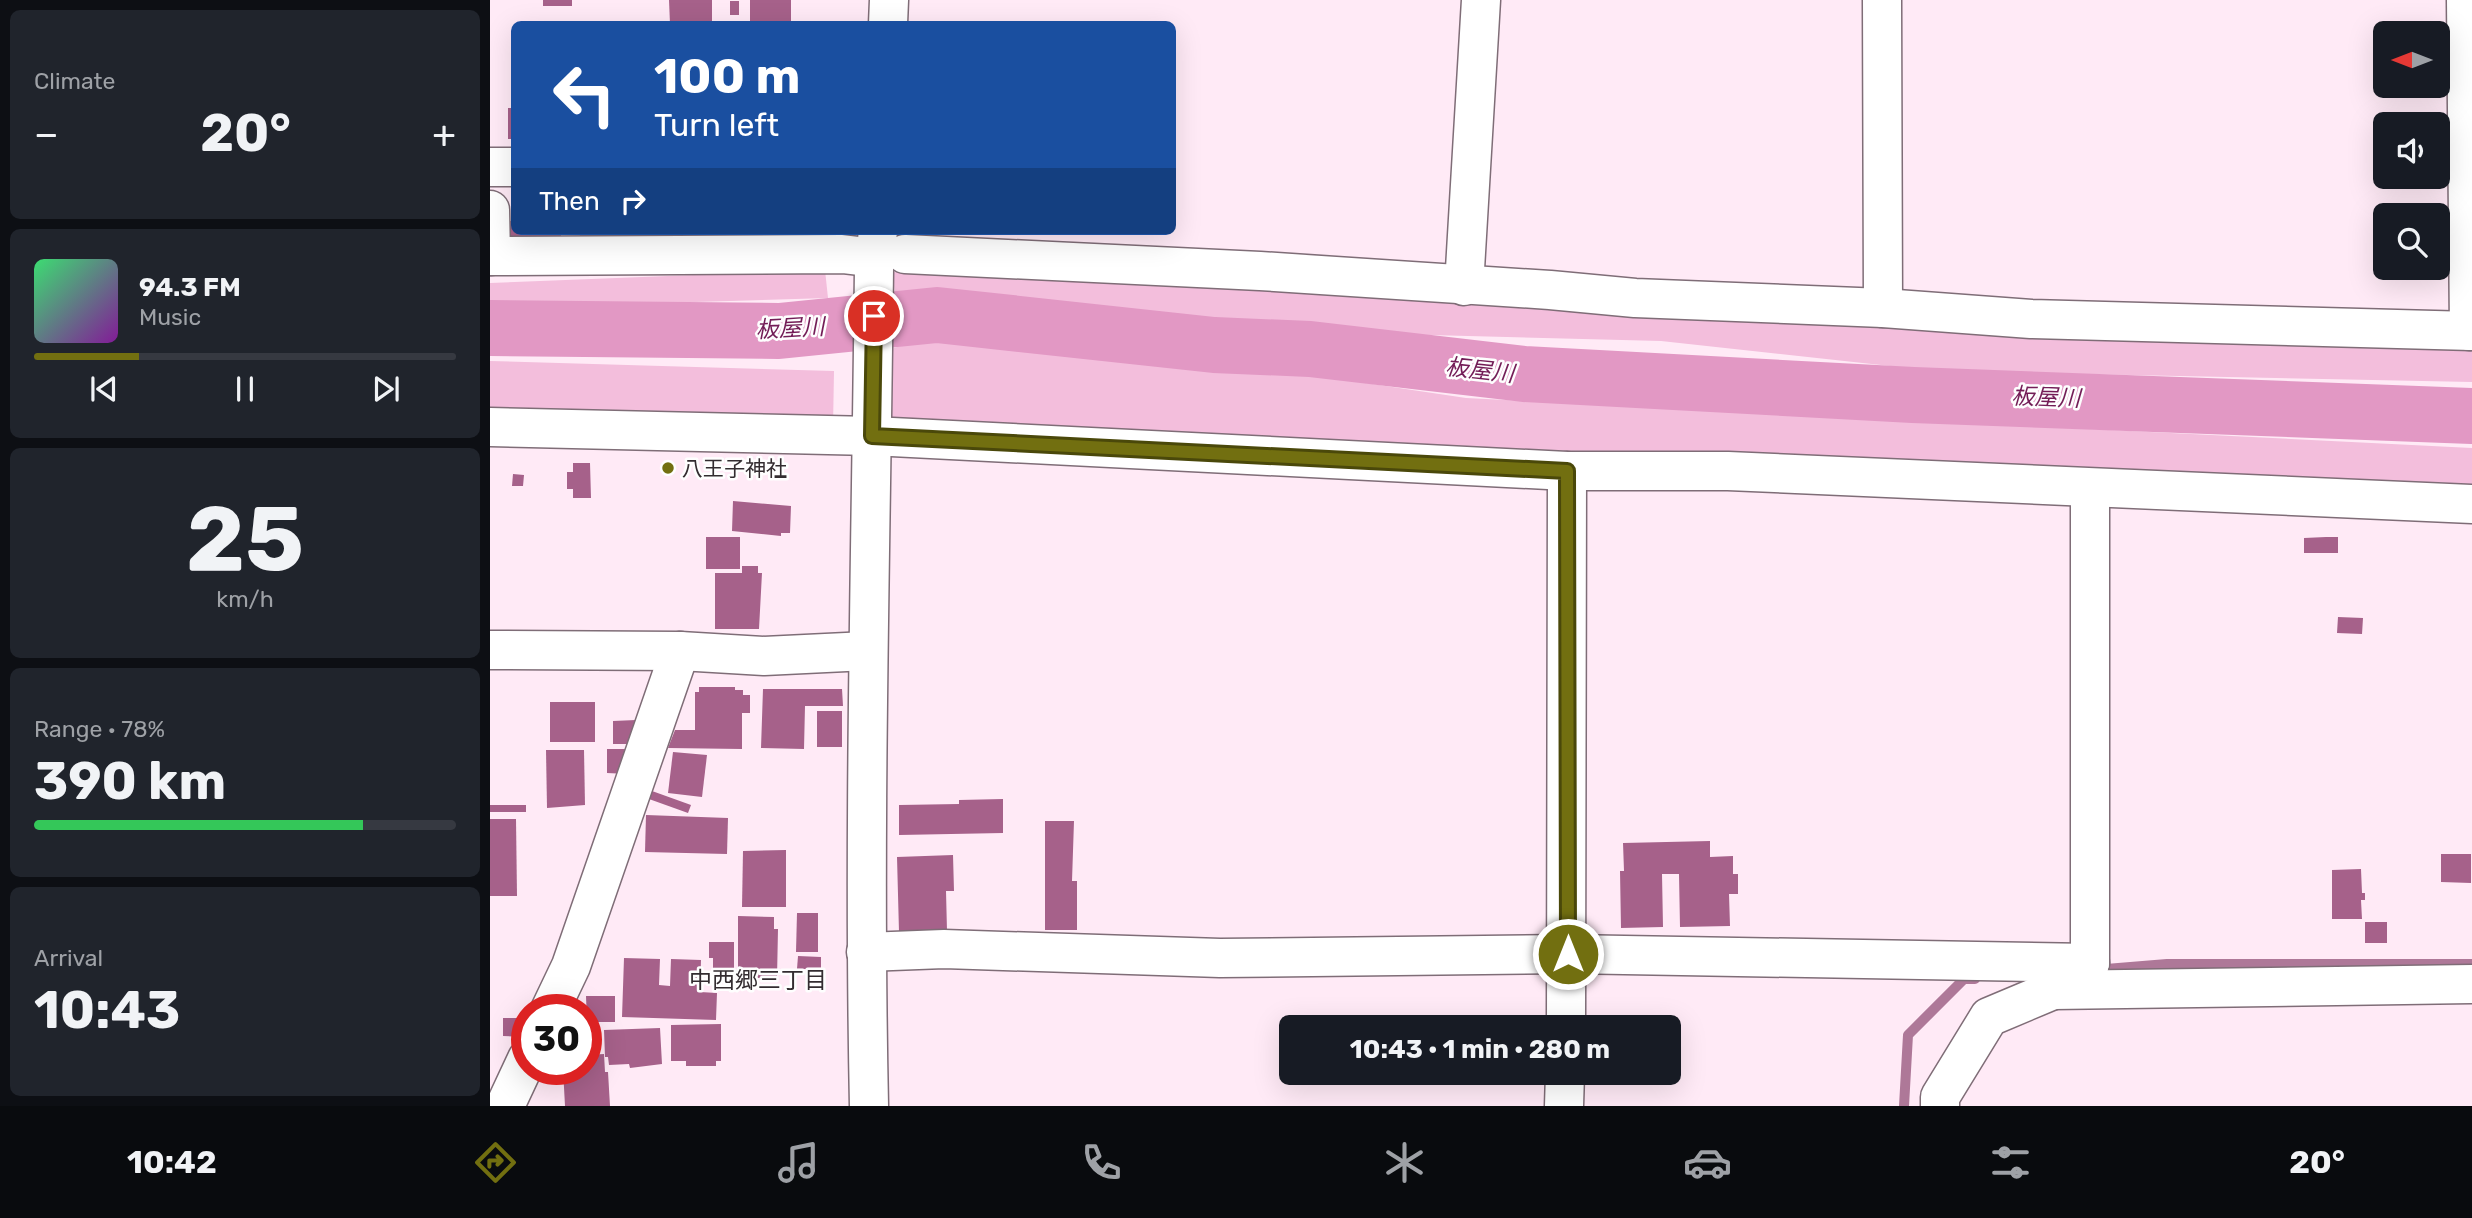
<!DOCTYPE html>
<meta charset="utf-8">
<style>
body{margin:0;font-family:Rubik,"Noto Sans JP",sans-serif;background:#20242c;color:#f1f3f6;height:100vh;display:flex;flex-direction:column;font-size:26px;white-space:nowrap}
*{box-sizing:border-box;margin:0}
p{font-size:23px;color:#9ea1a6}
.icon{flex:none;width:38px;height:38px;fill:none;stroke:currentColor;stroke-width:2;stroke-linecap:round;stroke-linejoin:round}
.map{position:relative;flex:1;overflow:hidden}
.panel{display:flex;flex-direction:column;gap:10px;padding:10px;background:#0d0f14;width:490px}
.panel>*{flex:none}
.hud{position:absolute;left:21px;top:21px;width:665px;height:214px;border-radius:10px;box-shadow:0 7px 28px #0002;background:#1a4fa0;color:#fff;overflow:hidden}
.needle{width:46px;rotate:270deg}
.buttons{position:absolute;left:1883px;top:21px;display:grid;gap:14px}
.buttons a{display:grid;place-items:center;width:77px;height:77px;border-radius:10px;background:#171b24;box-shadow:0 7px 28px #0002;font-size:35px}
.speed{position:absolute;left:21px;top:994px;display:flex;gap:14px;font-size:35px;font-weight:700;text-align:center}
.speed>*{display:grid;place-content:center;width:91px;height:91px;border-radius:50%;background:#171b24;box-shadow:0 7px 28px #0002;line-height:1}
.speed .limit{border:10px solid #d22;background:#fff;color:#111}
.pin{position:absolute;display:grid;place-items:center;width:60px;height:60px;color:#fff;margin:-30px;border:4px solid #fff;border-radius:50%;box-shadow:0 2px 7px #0007}
.me{position:absolute;width:77px;margin:-38px;rotate:0deg;stroke-linejoin:round;filter:drop-shadow(0 0 5px #0008)}
.turn{display:flex;align-items:center;gap:24px;height:147px;padding:0 28px;font-size:32px}
.turn .icon{width:91px;height:91px;stroke-width:2.5}
.turn b{display:block;font-size:49px;line-height:60px}
.then{display:flex;align-items:center;height:66px;padding:0 28px;background:#0003;gap:14px;font-size:26px}
.big{font-size:52px;font-weight:700;line-height:1.1}
.panel .card{flex:1;display:flex;flex-direction:column;justify-content:center;gap:10px;min-width:0;padding:0 24px;border-radius:10px;background:#20242c}
.panel .dial{align-items:center;gap:0}
.dial b{font-size:91px;line-height:1}
.song{display:flex;align-items:center;gap:21px}
.cover{width:84px;height:84px;border-radius:10px;background:linear-gradient(135deg,hsl(140 70% 55%),hsl(290 70% 35%))}
.played{height:7px;border-radius:4px;background:linear-gradient(90deg,#726f10 25%,#363941 25%)}
.keys{display:flex;justify-content:space-around;direction:ltr}
.heat{display:flex;justify-content:space-between;align-items:center;font-size:38px;direction:ltr}
.charge{height:10px;border-radius:5px;background:linear-gradient(90deg,#34c759 78%,#363941 0)}
.trip{position:absolute;left:789px;top:1015px;width:402px;height:70px;border-radius:10px;background:#171b24;box-shadow:0 7px 28px #0002;font-weight:700;line-height:70px;text-align:center}
.dock{display:flex;height:112px;justify-content:space-around;align-items:center;background:#090b0e;color:#9ea1a6}
.dock .icon{width:49px;height:49px}
.dock .selected{color:#726f10}
.dock b{font-size:32px;color:#f1f3f6}
main{display:flex;flex:1;min-height:0}
.map>svg:first-child{display:block}
</style>
<main>
<section class="panel">
<div class="card"><p>Climate</p>
<div class="heat"><a>−</a><b class="big">20°</b><a>+</a></div>
</div>
<div class="card">
<div class="song"><i class="cover"></i><div><b>94.3 FM</b><p>Music</p></div></div>
<div class="played"></div>
<div class="keys"><svg class="icon" aria-label="previous" viewBox="0 0 24 24"><path d="M18 5L8 12l10 7zM5 5v14"/></svg><svg class="icon" aria-label="pause" viewBox="0 0 24 24"><path d="M8 5v14M16 5v14"/></svg><svg class="icon" aria-label="next" viewBox="0 0 24 24"><path d="M6 5l10 7-10 7zM19 5v14"/></svg></div>
</div>
<div class="card dial"><b>25</b><p>km/h</p></div>
<div class="card"><p>Range · 78%</p><b class="big">390 km</b><div class="charge"></div></div>
<div class="card"><p>Arrival</p><b class="big">10:43</b></div>
</section>
<div class="map">
<svg width="1982" height="1106" viewBox="0 0 1982 1106">
<rect width="100%" height="100%" fill="#ffeaf6"/>
<g fill="#f3bedc">
<path d="M335 270 338 298 0 308V283Z"/>
<path d="M402 272 1472 325 1982 342V382L1446 371 1171 341 862 333 406 300Z"/>
<path d="M446 335 742 363 976 398 1982 448V487L1509 466 579 435 400 418 401 349Z"/>
<path d="M0 361 344 371 343 427 0 424Z"/>
</g>
<g fill="none" stroke-linecap="round" stroke-linejoin="round">
<g stroke="#ae7898" stroke-width="10">
<path d="M1604 970 1677 964H1982"/>
<path d="M1414 1106 1418 1035 1474 979H1485"/>
</g>
<path stroke="#e298c4" stroke-width="56" d="M0 328 289 331 447 315 724 345 820 349 1034 374 1423 395 1982 416"/>
</g>
<g fill="#a6618a">
<rect x="53" y="0" width="29" height="6"/>
<path d="M179 0H222V24H180Z"/>
<rect x="260" y="0" width="41" height="24"/>
<rect x="240" y="1" width="9" height="14"/>
<rect x="18" y="108" width="6" height="31"/>
<path d="M18 221H24V231H71V236L18 237Z"/>
<rect x="90" y="231" width="43" height="7"/>
<rect x="162" y="231" width="37" height="7"/>
<rect x="231" y="231" width="39" height="6"/>
<path d="M83 463H100L101 498H83V489H77V472H83Z"/>
<path d="M23 474 34 475 33 486H22Z"/>
<path d="M243 501 301 506 300 533H291V536L242 531Z"/>
<rect x="216" y="537" width="34" height="32"/>
<path d="M1836 537H1848V553H1814V538Z"/>
<path d="M252 566H268V573H272L269 629H225V573H252Z"/>
<path d="M1848 617 1873 618 1872 634 1847 633Z"/>
<path d="M209 687H245V690H253V695H260V713H252V749L178 748 185 730H205V692H209Z"/>
<path d="M273 689H352L353 706H315L314 749 271 748Z"/>
<rect x="60" y="702" width="45" height="40"/>
<rect x="327" y="711" width="25" height="36"/>
<path d="M146 720V744H123V721Z"/>
<path d="M117 749H138L137 774 117 773Z"/>
<path d="M56 750H94L95 805 57 808Z"/>
<path d="M183 752 217 755 212 797 178 793Z"/>
<path d="M162 791 201 805 198 813 159 799Z"/>
<path d="M513 799V833L409 835V805L469 804V800Z"/>
<rect x="0" y="805" width="36" height="7"/>
<path d="M156 815 238 818 237 854 155 852Z"/>
<path d="M0 819H26L27 896H0Z"/>
<path d="M555 821H584L582 881H587V930H555Z"/>
<path d="M1220 841V857L1243 856V874H1248V894H1239L1240 926 1190 927 1189 874H1172L1173 927 1131 928 1130 871H1134L1133 843Z"/>
<path d="M296 850V907H252L253 851Z"/>
<path d="M1951 854H1981V883L1951 882Z"/>
<path d="M463 855 464 891H456L457 931 409 932 407 857Z"/>
<path d="M1871 869 1872 893H1875V900H1871L1872 919H1842V870Z"/>
<path d="M307 913H328V952H306Z"/>
<path d="M248 916 284 917V929H288L287 978H248Z"/>
<rect x="1875" y="922" width="22" height="21"/>
<path d="M219 942H244V977H223V958H219Z"/>
<path d="M308 956 331 957V969H307Z"/>
<path d="M134 958 170 959 169 985 180 986 181 959 211 960 210 992 227 993 226 1020 132 1017Z"/>
<path d="M96 996H125V1022H97Z"/>
<path d="M13 1018H34V1037L13 1036Z"/>
<path d="M231 1024V1061H226V1066H196V1061H181V1025Z"/>
<path d="M170 1028 172 1064 140 1068 139 1064 119 1065 118 1057H115L114 1030Z"/>
<path d="M114 1054 115 1072H118L120 1106H75L73 1069H96V1055Z"/>
</g>
<g fill="none" stroke-linecap="round" stroke-linejoin="round">
<defs>
<g id="minor">
<path d="M1392 0 1393 308"/>
<path d="M1976 0 1979 331"/>
<path d="M398 24 399 0"/>
<path d="M0 167H24"/>
<path d="M0 210 1 256"/>
<path d="M415 254 770 271 1060 290 1145 298 1393 308 1541 319 1982 331"/>
<path d="M0 256 352 254 386 258"/>
<path d="M974 286 991 0"/>
<path d="M0 427 382 436 1077 471H1238L1982 504"/>
<path d="M1600 488V963"/>
<path d="M0 650 190 651 274 656 377 651"/>
<path d="M376 952 454 949 730 958 1078 954 1600 963"/>
<path d="M1563 990 1982 984"/>
<path d="M60 1010 81 966 190 651"/>
<path d="M1076 1027 1077 471"/>
<path d="M15 1106 37 1059"/>
<path d="M379 1106C373 826 381 547 384 268L388 231"/>
<path d="M1074 1106 1075 1073"/>
<path d="M1450 1106V1097L1499 1017 1563 990 1584 975"/>
</g>
</defs>
<use href="#minor" stroke="#7f6d77" stroke-width="41"/>
<use href="#minor" stroke="#fff" stroke-width="38"/>
</g>
<g fill="none" stroke-linecap="round" stroke-linejoin="round">
<defs>
<path id="route" d="M384 316 382 436 1077 471 1078 954"/>
</defs>
<use href="#route" stroke="#4a480a" stroke-width="18"/>
<use href="#route" stroke="#726f10" stroke-width="12"/>
</g>
<circle fill="#726f10" stroke="#fefefe" stroke-width="2.5" cx="178" cy="468" r="7"/>
<g text-anchor="middle" dominant-baseline="central" stroke-width="5" stroke-linejoin="round" paint-order="stroke">
<g font-size="21" fill="#332c30" stroke="#fefefe" text-anchor="start">
<text x="192" y="468">八王子神社</text>
</g>
<g font-size="23" font-style="italic" fill="#731d57" stroke="#fefefe">
<text transform="translate(300 328) rotate(-3)">板屋川</text>
<text transform="translate(990 370) rotate(6)">板屋川</text>
<text transform="translate(1556 397) rotate(2)">板屋川</text>
</g>
<g font-size="23" fill="#332c30" stroke="#fefefe">
<text x="268" y="980">中西郷三丁目</text>
</g>
</g>
</svg>
<div class="buttons">
<a><svg class="needle" viewBox="-14 -14 28 28"><path d="M0-13l5 13h-10z" fill="#e53935"/><path d="M0 13l5-13h-10z" fill="#9ea1a6"/></svg></a>
<a><svg class="icon" aria-label="sound" viewBox="0 0 24 24"><path d="M4 9h4l5-4v14l-5-4H4zM17 9q2 3 0 6"/></svg></a>
<a><svg class="icon" aria-label="search" viewBox="0 0 24 24"><circle cx="10" cy="10" r="6"/><path d="M15 15l6 6"/></svg></a>
</div>
<div class="speed"><div class="limit">30</div></div>
<div class="pin" style="left:384px;top:316px;background:#d93025"><svg class="icon" aria-label="arrive" viewBox="0 0 24 24"><path d="M6 21V4h12l-3 4 3 4H6"/></svg></div>
<svg class="me" style="left:1078px;top:954px" viewBox="-20 -20 40 40"><circle r="17" fill="#726f10" stroke="#fff" stroke-width="3"/><path d="M0-11L8 9 0 5-8 9z" fill="#fff"/></svg>
<div class="trip">10:43 · 1 min · 280 m</div>
<div class="hud">
<div class="turn"><svg class="icon" aria-label="left" viewBox="0 0 24 24"><path d="M17 20v-9H6M10 6l-5 5 5 5"/></svg><div><b>100 m</b>Turn left</div></div>
<div class="then">Then<svg class="icon" aria-label="right" viewBox="0 0 24 24"><path d="M7 20v-9h11M14 6l5 5-5 5"/></svg></div>
</div>
</div>
</main>
<nav class="dock">
<b>10:42</b>
<svg class="icon selected" aria-label="directions" viewBox="0 0 24 24"><path d="M12 3l9 9-9 9-9-9zM9 14v-3h6M13 9l2 2-2 2"/></svg>
<svg class="icon" aria-label="music" viewBox="0 0 24 24"><path d="M9 18V5l10-2v13"/><circle cx="6" cy="18" r="3"/><circle cx="16" cy="16" r="3"/></svg>
<svg class="icon" aria-label="phone" viewBox="0 0 24 24"><path d="M5 4h4l2 5-3 2q2 4 5 5l2-3 5 2v4C11 20 4 13 5 4z"/></svg>
<svg class="icon" aria-label="climate" viewBox="0 0 24 24"><path d="M12 3v18M4 7l16 10M4 17L20 7"/></svg>
<svg class="icon" aria-label="car" viewBox="0 0 24 24"><path d="M5 17H2v-5l4-1 3-4h7l3 4 3 1v5h-3M9 17h6M6 11h13"/><circle cx="7" cy="17" r="2"/><circle cx="17" cy="17" r="2"/></svg>
<svg class="icon" aria-label="filters" viewBox="0 0 24 24"><path d="M4 7h16M4 17h16"/><circle cx="9" cy="7" r="2"/><circle cx="15" cy="17" r="2"/></svg>
<b>20°</b>
</nav>
